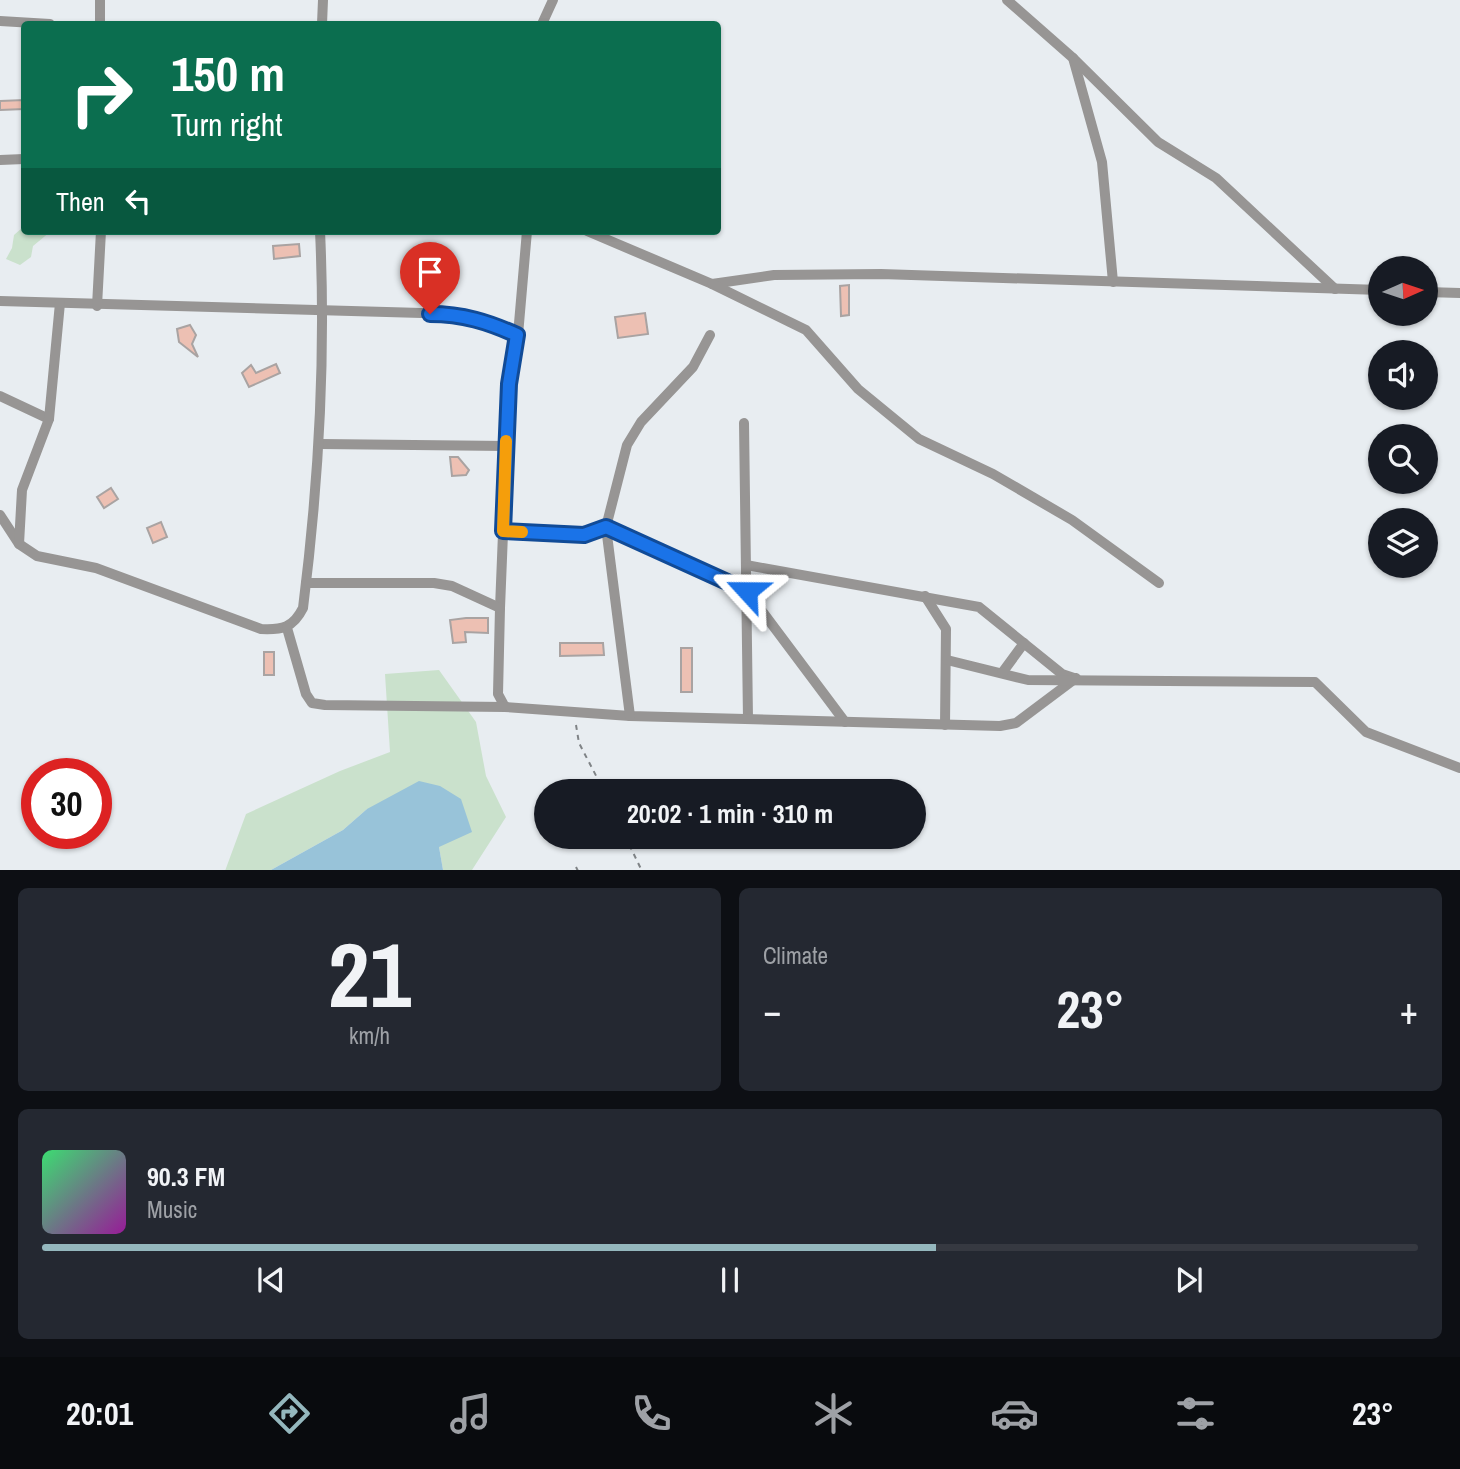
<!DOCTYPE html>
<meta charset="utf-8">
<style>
body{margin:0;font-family:"Archivo Narrow",sans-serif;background:#242831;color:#f1f3f6;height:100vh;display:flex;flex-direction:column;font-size:26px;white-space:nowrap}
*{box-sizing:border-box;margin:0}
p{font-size:23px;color:#9ea1a6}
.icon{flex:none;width:38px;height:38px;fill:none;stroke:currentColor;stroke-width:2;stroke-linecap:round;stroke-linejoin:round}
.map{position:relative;height:870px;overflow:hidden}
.side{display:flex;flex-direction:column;gap:18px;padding:18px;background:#0d0f14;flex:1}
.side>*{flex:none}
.banner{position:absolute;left:21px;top:21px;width:700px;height:214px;border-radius:7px;box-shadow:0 2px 5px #0004;background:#0b6e4f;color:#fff;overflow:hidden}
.needle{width:46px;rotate:87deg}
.tools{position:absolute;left:1368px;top:256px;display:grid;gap:14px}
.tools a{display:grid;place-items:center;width:70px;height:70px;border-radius:50%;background:#171b24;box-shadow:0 2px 5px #0004;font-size:35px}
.speed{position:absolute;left:21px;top:758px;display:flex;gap:14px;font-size:35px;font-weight:700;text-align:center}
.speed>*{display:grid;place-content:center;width:91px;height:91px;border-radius:50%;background:#171b24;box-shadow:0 2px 5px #0004;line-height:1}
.speed .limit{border:10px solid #d22;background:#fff;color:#111}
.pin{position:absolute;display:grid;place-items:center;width:60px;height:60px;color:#fff;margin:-72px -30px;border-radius:50% 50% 50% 0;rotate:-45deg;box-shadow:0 0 7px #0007}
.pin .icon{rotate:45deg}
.me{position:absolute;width:77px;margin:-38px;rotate:294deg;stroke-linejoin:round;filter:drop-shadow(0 0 5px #0008)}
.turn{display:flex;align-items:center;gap:24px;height:147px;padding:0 35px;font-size:32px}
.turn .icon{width:91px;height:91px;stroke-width:2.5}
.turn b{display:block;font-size:49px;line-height:60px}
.then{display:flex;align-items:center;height:66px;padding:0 35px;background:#0003;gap:14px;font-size:26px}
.big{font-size:52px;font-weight:700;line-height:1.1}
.side .widget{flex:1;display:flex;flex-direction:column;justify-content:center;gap:10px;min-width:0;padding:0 24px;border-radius:10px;background:#242831}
.side .dial{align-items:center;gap:0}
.dial b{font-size:91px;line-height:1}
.song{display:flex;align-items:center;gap:21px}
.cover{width:84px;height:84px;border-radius:10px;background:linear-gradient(135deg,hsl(140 70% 55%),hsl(300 70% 35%))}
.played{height:7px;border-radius:4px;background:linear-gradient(90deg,#94b7bd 65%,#363941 65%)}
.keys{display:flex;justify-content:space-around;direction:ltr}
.heat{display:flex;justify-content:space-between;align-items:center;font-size:38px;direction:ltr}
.side .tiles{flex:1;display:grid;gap:18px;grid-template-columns:1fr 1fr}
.widget:last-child{grid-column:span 2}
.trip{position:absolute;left:534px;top:779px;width:392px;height:70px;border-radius:35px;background:#171b24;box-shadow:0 2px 5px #0004;font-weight:700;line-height:70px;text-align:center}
.tab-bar{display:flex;height:112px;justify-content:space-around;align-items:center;background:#090b0e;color:#9ea1a6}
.tab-bar .icon{width:49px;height:49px}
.tab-bar .on{color:#94b7bd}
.tab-bar b{font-size:32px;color:#f1f3f6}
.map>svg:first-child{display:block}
</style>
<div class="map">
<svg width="1460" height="871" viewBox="0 0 1460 871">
<rect width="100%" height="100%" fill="#e8edf1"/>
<g fill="#cae1cc">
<path d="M22 228 24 231 50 232 33 246 31 257 20 265 6 259 12 248 14 235Z"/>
<path d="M439 670 476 722 486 776 506 817 472 870H443L439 847 367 809 343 830 271 870 225 871 246 814 340 771 390 752 385 674Z"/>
</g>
<path fill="#98c3d9" d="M419 781 440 786 461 799 472 832 439 847 443 870H271L343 830 367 809Z"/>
<g fill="#edc0b3" stroke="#a9a3a2" stroke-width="2">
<path d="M24 100V109L0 110V101Z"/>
<path d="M299 244 300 256 274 259 273 246Z"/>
<path d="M849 285V315L841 316 840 286Z"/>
<path d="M645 313 648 334 618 338 615 317Z"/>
<path d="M190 325 196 335 192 344 198 357 179 342 177 329Z"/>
<path d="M276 364 280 373 249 387 242 373 251 365 256 373Z"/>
<path d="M450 457H458L469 470 466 475 452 476Z"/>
<path d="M111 488 118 499 104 508 97 497Z"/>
<path d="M161 522 167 537 153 543 147 528Z"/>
<path d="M466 618H488V633L465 632 466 642 453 643 450 620Z"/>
<path d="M560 643H603L604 655 560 656Z"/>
<rect x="681" y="648" width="11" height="44"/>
<rect x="264" y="652" width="10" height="23"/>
</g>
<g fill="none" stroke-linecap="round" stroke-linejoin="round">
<g stroke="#7f8386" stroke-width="2" stroke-dasharray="5 5" stroke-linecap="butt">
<path d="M576 725 579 743 604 791"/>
<path d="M625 836 642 871"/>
<path d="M576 867 578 871"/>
</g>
<g stroke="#979594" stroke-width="10">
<path d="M100 0V24"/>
<path d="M1007 0 1073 58 1102 162 1113 282"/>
<path d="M0 21 50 24"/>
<path d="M322 24 323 0"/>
<path d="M542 24 553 0"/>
<path d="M1073 58 1158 142 1216 178 1335 289"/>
<path d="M0 160 24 159"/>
<path d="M587 231 712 284 774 275 881 274 1381 290"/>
<path d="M712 284 806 330 858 389 919 439 993 474 1072 520 1159 583"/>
<path d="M1426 292 1460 293"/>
<path d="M0 301 457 314 481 319 518 335 509 384 500 608 498 694 505 707"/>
<path d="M97 306 101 231"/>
<path d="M518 335 527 231"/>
<path d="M0 396 49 419"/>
<path d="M744 423 748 719"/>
<path d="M321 444 506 446"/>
<path d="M0 515 19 544 37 556 96 568 261 629C282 630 293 628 303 608 319 481 326 359 320 231"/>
<path d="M503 531 584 535 606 527 747 591 845 722"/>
<path d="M19 544 22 490 49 419 60 303"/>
<path d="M746 565 979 607 1062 674 1074 678"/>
<path d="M306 583H434L452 586 500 608"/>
<path d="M925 596 946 629 945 725"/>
<path d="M287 628 306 694 312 703 325 705 505 707 630 716 1000 726 1016 723 1076 678"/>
<path d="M947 660 1028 680 1315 682 1366 732 1460 768"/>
<path d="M1002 673 1024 643"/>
<path d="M630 716 606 527 627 445 641 422 693 367 710 335"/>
</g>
</g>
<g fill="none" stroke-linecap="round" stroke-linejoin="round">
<defs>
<path id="route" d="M430 314C463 314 488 322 517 335L509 384 503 531 584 535 606 527 747 591"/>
</defs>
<use href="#route" stroke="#114b97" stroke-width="18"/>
<use href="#route" stroke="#1a73e8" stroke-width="12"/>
<path stroke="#f59e0b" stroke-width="12" d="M506 441 503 531 522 532"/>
</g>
</svg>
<div class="tools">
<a><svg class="needle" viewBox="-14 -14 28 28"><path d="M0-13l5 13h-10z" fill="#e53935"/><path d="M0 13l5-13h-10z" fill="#9ea1a6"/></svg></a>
<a><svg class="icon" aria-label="sound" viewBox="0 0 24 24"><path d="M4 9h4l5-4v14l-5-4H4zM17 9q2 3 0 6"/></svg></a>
<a><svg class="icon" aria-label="search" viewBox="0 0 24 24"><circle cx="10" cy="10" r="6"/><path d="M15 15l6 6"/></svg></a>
<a><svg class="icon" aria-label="layers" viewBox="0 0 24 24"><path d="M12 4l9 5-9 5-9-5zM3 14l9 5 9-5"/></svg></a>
</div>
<div class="speed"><div class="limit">30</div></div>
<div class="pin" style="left:430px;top:314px;background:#d93025"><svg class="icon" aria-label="arrive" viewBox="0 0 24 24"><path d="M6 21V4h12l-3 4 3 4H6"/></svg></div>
<svg class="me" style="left:747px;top:591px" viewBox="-20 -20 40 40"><path d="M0-17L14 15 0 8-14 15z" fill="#1a73e8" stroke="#fff" stroke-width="4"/></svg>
<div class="trip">20:02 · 1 min · 310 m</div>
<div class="banner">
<div class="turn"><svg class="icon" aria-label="right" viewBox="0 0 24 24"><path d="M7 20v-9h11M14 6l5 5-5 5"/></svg><div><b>150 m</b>Turn right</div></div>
<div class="then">Then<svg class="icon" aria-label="left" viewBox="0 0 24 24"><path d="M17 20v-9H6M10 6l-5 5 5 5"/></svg></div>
</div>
</div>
<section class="side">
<div class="tiles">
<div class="widget dial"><b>21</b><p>km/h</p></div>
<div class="widget"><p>Climate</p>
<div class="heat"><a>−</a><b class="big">23°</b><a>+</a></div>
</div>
<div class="widget">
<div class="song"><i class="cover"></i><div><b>90.3 FM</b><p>Music</p></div></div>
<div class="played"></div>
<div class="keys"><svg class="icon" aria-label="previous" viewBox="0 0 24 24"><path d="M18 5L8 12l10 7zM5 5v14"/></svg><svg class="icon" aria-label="pause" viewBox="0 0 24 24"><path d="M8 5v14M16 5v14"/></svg><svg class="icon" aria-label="next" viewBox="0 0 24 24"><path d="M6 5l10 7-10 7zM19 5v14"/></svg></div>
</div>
</div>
</section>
<nav class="tab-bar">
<b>20:01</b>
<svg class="icon on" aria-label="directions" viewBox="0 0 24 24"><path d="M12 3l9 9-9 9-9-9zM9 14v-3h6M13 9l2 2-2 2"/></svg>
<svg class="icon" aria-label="music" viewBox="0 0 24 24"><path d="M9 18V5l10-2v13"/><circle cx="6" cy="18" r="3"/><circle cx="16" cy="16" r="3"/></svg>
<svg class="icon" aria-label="phone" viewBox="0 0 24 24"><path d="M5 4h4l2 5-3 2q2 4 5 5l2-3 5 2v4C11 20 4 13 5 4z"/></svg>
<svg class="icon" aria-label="climate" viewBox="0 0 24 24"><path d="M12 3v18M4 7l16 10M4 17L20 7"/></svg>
<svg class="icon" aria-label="car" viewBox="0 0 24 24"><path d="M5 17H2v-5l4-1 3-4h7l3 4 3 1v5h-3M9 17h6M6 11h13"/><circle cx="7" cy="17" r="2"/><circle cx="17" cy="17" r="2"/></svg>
<svg class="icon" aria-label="filters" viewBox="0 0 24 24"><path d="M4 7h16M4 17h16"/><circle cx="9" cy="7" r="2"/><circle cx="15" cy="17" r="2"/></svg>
<b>23°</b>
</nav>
